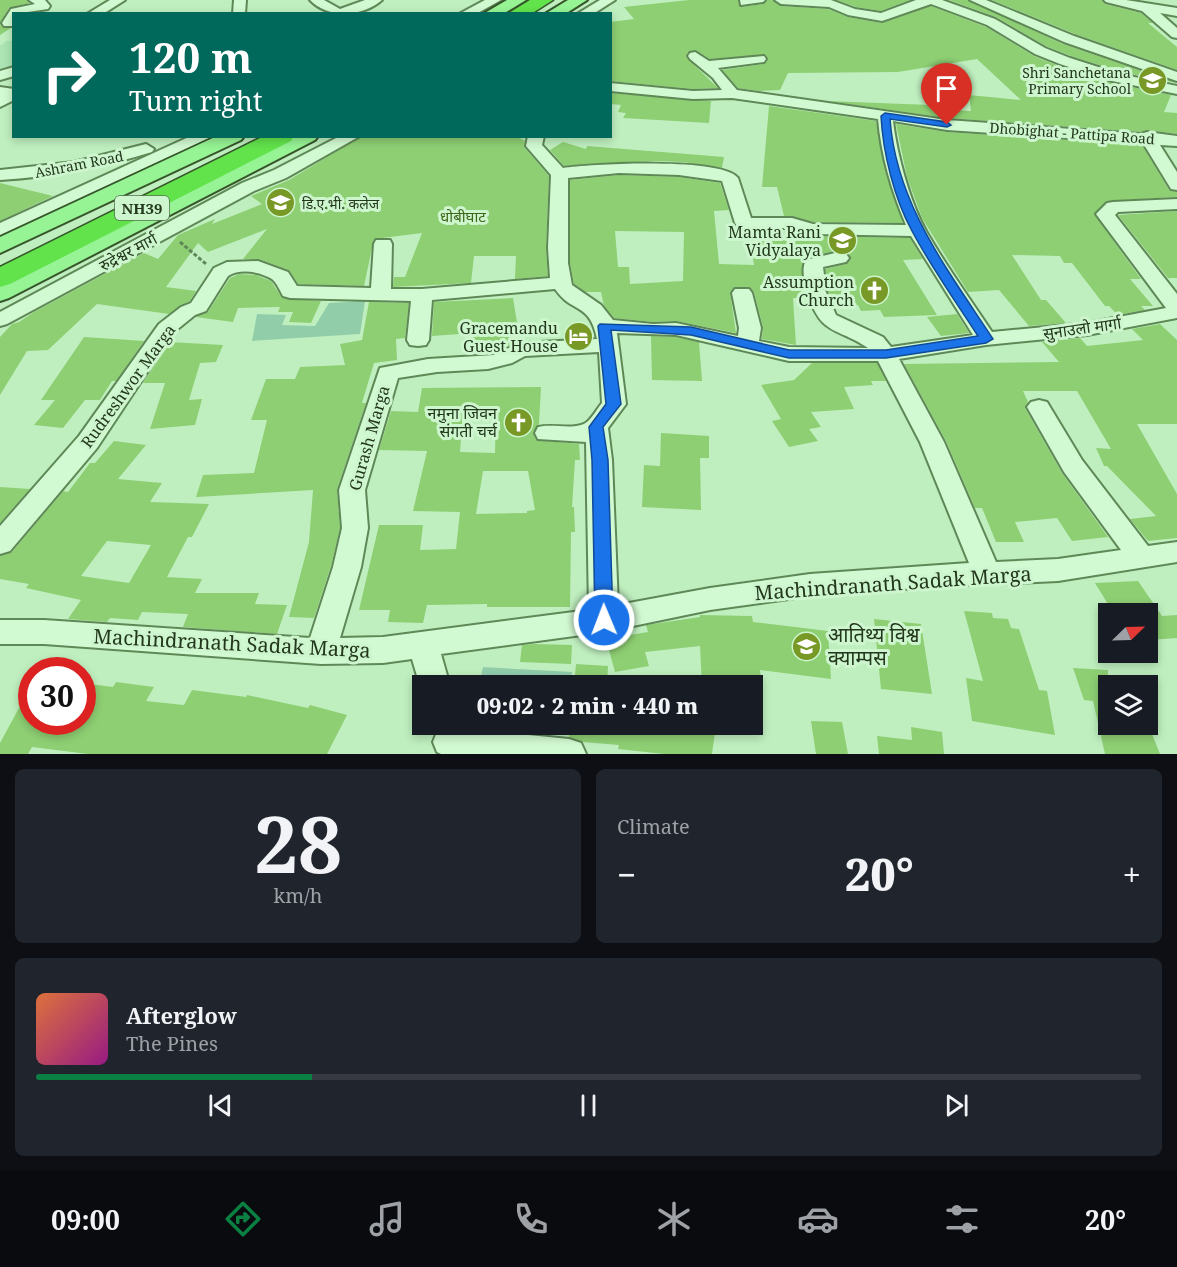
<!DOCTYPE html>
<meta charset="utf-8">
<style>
body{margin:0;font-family:"Noto Serif","Noto Sans Devanagari",serif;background:#20242c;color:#f1f3f6;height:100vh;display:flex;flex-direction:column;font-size:22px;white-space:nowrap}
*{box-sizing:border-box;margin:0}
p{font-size:20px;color:#9ea1a6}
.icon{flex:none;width:33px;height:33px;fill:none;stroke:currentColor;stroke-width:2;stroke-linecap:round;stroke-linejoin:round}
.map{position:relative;height:754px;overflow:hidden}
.sheet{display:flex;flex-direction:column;gap:15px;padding:15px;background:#0d0f14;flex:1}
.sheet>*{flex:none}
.guide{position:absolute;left:12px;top:12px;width:600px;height:126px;border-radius:0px;box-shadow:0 3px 9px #0003;background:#00695c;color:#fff;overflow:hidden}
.needle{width:39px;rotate:67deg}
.tools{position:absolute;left:1098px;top:603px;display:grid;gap:12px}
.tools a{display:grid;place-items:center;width:60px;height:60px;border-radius:0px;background:#171b24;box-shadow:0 3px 9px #0003;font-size:30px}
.speed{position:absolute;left:18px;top:657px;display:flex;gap:12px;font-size:30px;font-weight:700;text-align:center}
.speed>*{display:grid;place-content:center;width:78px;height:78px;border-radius:50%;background:#171b24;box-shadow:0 3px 9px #0003;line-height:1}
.speed .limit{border:9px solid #d22;background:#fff;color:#111}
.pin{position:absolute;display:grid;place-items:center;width:51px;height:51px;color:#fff;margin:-62px -26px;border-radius:50% 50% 50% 0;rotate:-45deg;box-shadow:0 0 6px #0007}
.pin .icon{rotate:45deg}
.me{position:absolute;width:66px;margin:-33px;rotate:359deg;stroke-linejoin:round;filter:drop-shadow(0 0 4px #0008)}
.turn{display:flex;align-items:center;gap:21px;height:126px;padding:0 18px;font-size:27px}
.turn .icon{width:78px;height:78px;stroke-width:2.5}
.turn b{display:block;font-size:42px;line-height:51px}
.big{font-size:45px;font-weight:800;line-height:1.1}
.sheet .tile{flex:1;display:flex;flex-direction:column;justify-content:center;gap:9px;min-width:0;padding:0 21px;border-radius:9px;background:#20242c}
.sheet .dial{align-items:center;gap:0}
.dial b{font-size:78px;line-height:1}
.song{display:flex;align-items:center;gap:18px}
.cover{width:72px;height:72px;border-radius:9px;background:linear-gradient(135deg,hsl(20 70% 55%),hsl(310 70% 35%))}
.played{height:6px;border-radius:3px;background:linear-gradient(90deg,#0b8043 25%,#363941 25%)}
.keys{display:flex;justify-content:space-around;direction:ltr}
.heat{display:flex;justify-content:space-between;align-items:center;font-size:33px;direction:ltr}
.sheet .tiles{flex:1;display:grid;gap:15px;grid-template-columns:1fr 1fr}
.tile:last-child{grid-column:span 2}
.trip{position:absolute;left:412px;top:675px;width:351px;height:60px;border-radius:0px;background:#171b24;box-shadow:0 3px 9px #0003;font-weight:800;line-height:60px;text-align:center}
.dock{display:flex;height:96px;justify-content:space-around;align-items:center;background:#090b0e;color:#9ea1a6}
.dock .icon{width:42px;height:42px}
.dock .active{color:#0b8043}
.dock b{font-size:27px;color:#f1f3f6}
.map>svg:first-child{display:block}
</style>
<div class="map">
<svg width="1177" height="754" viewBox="0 0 1177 754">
<rect width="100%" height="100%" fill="#bfefbf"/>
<path fill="#ace5b3" d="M6 41H13V73L0 78V46Z"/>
<g fill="#92cdaa">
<path d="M365 301 360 334 252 341 257 314 286 315 282 325 315 326 329 303Z"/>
<path d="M483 667 572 672 570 685H479Z"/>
<path d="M472 724H566V725L565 735 471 729Z"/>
</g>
<g fill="#8ecf73" fill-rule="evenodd">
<path d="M0 0H27L29 3 9 8 0 24 4 28H11L0 35Z"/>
<path d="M689 0H738L741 7 763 4 767 0H773L781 6 828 9 848 17 882 23 931 6 986 27 1034 56 1059 66 1111 83 1171 95 1164 112 1177 113V134L1147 130 1141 132 947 118 827 101 930 105 932 109 971 111 969 95 1021 100 977 59 898 72 788 73 780 90 759 91 738 88 722 70 764 64 768 60 766 55 710 59 695 50 688 52 686 57 718 88 693 89 610 81V22L634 19 624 7Z"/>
<path d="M837 0H910L881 11 856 7Z"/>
<path d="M949 0H968L1063 44 1177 83 1121 72 1071 56 1046 46 996 17Z"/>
<path d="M992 0H1102L1105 4 1141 13 1153 23H1148L1177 47V70L1075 34Z"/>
<path d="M610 93 711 101 709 123 623 118 626 113 618 112 621 105 610 104Z"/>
<path d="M769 106 876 121 886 174 903 223 813 222 784 216 777 187H762Z"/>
<path d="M896 124 947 132 1142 145 1169 190 1177 192V197L1107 201 1094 214 1141 279H1130L1153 306H1141L1145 310 1118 315 1109 306H1105L1072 263H1064L1060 256 1012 255 1041 300H1046L1066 323 1029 326 999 290 968 292 922 218 907 177Z"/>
<path d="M362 136H516L525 141 524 147 549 176 546 248 548 276 515 279 516 256H474L471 283 393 287 394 277H405L422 233 374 239 364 286 298 284 289 270 259 259H243L267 229 208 252 198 243 166 287 196 291 190 301 169 314 97 304 48 350 27 351 0 395V337L12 324 19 322 34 312 144 253 158 259 178 235 215 219 212 224 262 204 251 196 289 180Z"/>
<path d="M563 142 586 149 587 146 724 157 722 168 683 162 655 161 564 166 550 150Z"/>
<path d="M619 175 679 177 720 183 729 210 714 211 719 264 754 265 750 237 787 238 786 230 812 236 910 238 923 259 903 260 937 315 884 317 880 310 861 311 858 305 836 306 830 294 823 287 827 283 825 269 846 264 851 259 848 253 838 250 804 259 802 278 806 288 810 290 806 293H798L799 298H793L796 345 762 339 763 327 754 292 749 287H735L730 292 736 333 676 321 653 322 614 318 604 306 601 292H585L574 284 570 263V180ZM615 231 684 232 683 281 630 284 629 267H618Z"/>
<path d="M0 183 53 196 0 221Z"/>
<path d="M1177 211V278H1168L1118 215Z"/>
<path d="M239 274 256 275 271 281 282 298 321 301 311 323 289 322 293 312H278L280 307 238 308 233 322 196 317 208 312 230 278Z"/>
<path d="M513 298 520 341 493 353 475 354 473 333 432 336 434 302Z"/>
<path d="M369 302 409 303 405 338 396 339 397 360 374 363 362 403H366L337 489 340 528 331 566 314 618 289 617 309 542 313 490 196 497 203 475 254 473 267 420H251L266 379H295L300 367 345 365 340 344 362 340Z"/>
<path d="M957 314 969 333 941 336 927 317Z"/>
<path d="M1160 324 1177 340V424H1137L1177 494V538L1148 541 1130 519 1156 516 1107 466H1104L1096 448 1111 449 1077 391H1023L1028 402 1025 408 1062 473 1108 537 1072 541 1057 518 1015 522 1024 542H996L982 508H975L946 441 904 364 1059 362 1042 342 1080 338 1087 346 1143 340 1132 329Z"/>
<path d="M651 336 676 337 699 342 702 381 652 380Z"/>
<path d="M84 337 144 341 116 381H112L100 400H85L63 428 34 425 55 400H41Z"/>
<path d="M170 342 223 345 216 362 200 363 189 400 202 399 195 425 150 429 165 383H143Z"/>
<path d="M812 363H877L886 381H871L873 385 844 387 854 409 811 412 821 427 809 429 818 441 789 447 772 421 781 419 761 385 794 380Z"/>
<path d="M541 387 539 424 533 432 536 440 579 444 580 460H575L572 507H574L575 532H571L570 607H487V604L427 605 423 623 388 622 390 610H359L379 525H423L420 550 456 549 460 512 413 511 427 451 379 450 391 411 418 412 422 388ZM463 410H496L495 453 460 452ZM483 471H528L535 510 527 511V513L476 514Z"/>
<path d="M661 433 709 436V458H700L701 510 642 507 644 465 660 466Z"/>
<path d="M114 441 146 445 118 479 162 483 150 502 209 504 192 537H188L167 577 202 579 195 593H259L255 604 287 605 277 634 183 627 188 614 142 612 138 620 110 618 107 622 68 619 81 600 26 588 29 584 0 579V556L12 552 63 491 68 492 90 463H95ZM107 541 151 545 129 583 81 576Z"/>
<path d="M0 487 30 489 0 523Z"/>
<path d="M1138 581 1162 616 1177 615V638L1148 640V614H1114L1095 583Z"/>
<path d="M964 611 992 613 993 618 1008 619 1011 628 1019 629 1039 690 1047 691 1055 735 972 721 966 678 983 681Z"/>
<path d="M700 615 752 616 753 622 828 631 831 679 760 670 762 686H702L700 646 645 652 649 666 615 672 606 639 648 632 646 625 700 617Z"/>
<path d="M874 619 921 624 932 694 881 689Z"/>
<path d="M534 644 572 645 571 664 520 662 522 645Z"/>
<path d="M576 664 608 666 607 686H574Z"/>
<path d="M1073 668 1108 670V724H1148L1160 754H1105L1093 701 1084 700Z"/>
<path d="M116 682 154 687 146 701 184 705 192 690 246 697 247 695 308 708 310 705 347 715 327 754H88L32 747 28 754H0V743L32 684V722H82V683L113 687Z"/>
<path d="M811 721 842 722 848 754H816Z"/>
<path d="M570 724H716L712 754H664L618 749 619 745 583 742 569 737Z"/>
<path d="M911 727 942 732 944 754H879L877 736 912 740Z"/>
</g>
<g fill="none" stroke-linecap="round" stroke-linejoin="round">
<defs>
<g id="minor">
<path d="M29 0H45L50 6 48 9 14 14 12 26H4L2 23 11 9 35 4Z"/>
<path d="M110 0H125L103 14H87Z"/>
<path d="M234 0H246L245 14H233Z"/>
<path d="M310 0H324L340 9 365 0H382C363 17 328 19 310 0Z"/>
<path d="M485 0H501L476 14H459Z"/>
<path d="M600 0H615L593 14H577Z"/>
<path d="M740 0H765L763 2 741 5Z"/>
<path d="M775 0H831L855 9 881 13 916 0H942L995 19 1045 48 1070 58 1120 74 1177 86V94L1112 81 1060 64 1035 54 987 25 931 4 882 21 848 15 829 7 781 4Z"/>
<path d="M970 0H986L1074 36 1177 72V81L1064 42Z"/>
<path d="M1104 0H1126L1177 8V16L1160 13 1177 28V38L1172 37 1142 11 1106 2Z"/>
<path d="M695 52 709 61 764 56 766 59 764 62 718 68 737 90 947 120 1141 134 1147 132 1177 136V146L1160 145 1177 172V190L1171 189 1143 143 947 130 893 121C897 155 910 202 926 231 946 266 970 299 992 332L1087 323 1166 308 1096 214 1107 203 1113 202 1177 199V209L1118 212 1115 215 1177 294V318L1087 335 986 345 899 359 944 442 996 562 1058 559 1121 550 1064 472 1027 407 1031 402 1039 400 1047 402 1082 460 1148 546 1177 542V562L1058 581 929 587 810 596 710 610 604 632 441 654 450 686H423V696L412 659 383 663 321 664 44 644H0V620H44L310 638 333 567 342 528 339 490 380 368 428 359 494 355 520 343 597 339C590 302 572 314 555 289L432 300 429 340 426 345 418 346 410 345 407 340 411 301 290 298 283 296C280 291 277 283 272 279 261 272 240 268 228 276L206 311 195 315 174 332 97 448 10 551 0 554V526L79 436 159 324 181 307 191 303 214 268 227 262 258 261 288 272 297 286 371 288 374 244 376 240H390L392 244 391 289H422L550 278 548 248 551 175 526 146 528 136H544L542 145 563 168C591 164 722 157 738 178L751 218H792L813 224 906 225C892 192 881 155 878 119L732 98 693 99 610 91V83L693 91 722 90 713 78 690 59 688 56 690 53ZM619 173 679 175 722 181 735 223 738 227 744 228H791L812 234 911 236 973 335 891 347 883 337 836 315 825 290 818 288 825 283 823 267 846 262 849 258 846 254 839 252 806 260C802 267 803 280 808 287L815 289 808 294C821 336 837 327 868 348L789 347 759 341 761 328 752 293 749 289H735L732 293 739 328 738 336 676 323 653 324 613 320 601 305 572 285 568 263V178ZM617 333 676 335 789 361H878L920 442 969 563 810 574 710 588 618 605 612 460 608 428 626 404ZM599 352 602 403C597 409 593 417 587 422 575 431 553 423 538 427L535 433 538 439 586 442 589 610 383 637 340 638 361 567 368 528 365 490 398 378 437 372 488 369 512 363 525 356Z"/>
<path d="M14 67V76L0 80V71Z"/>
<path d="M0 87 14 89V100L0 107Z"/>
<path d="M191 136H213L0 235V223Z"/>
<path d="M340 136H360L286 178 254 191 7 324 0 326V312L242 183 274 170Z"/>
<path d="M146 144 154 149 152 152C102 167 52 177 0 180V170L74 162Z"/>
<path d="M449 727 569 739 581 743 586 754H441L437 752 433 742 437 732Z"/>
</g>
<g id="major">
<path d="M507 0H526L503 14H483Z"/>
<path d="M568 0H587L565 14H545Z"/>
<path d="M217 136H244L241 140 0 253V237Z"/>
<path d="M292 136H318L315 140 9 298 0 301V283Z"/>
</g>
<g id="highway">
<path d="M530 0H553L531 14H507Z"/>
<path d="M264 136H294L291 141 10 284 0 287V267Z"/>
</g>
</defs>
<use href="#minor" stroke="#5f8857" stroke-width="4"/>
<use href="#major" stroke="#36552b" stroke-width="4"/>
<use href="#highway" stroke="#36552b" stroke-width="3"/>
<path stroke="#5f8857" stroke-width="3" stroke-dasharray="4 2" stroke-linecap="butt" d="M180 242 206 264"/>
<use href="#minor" fill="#d2fad2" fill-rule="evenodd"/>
<use href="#major" fill="#96f494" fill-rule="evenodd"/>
<use href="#highway" fill="#62e34b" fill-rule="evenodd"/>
</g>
<path fill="#1a73e8" stroke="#114b97" stroke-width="1.5" d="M885 113 947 122 951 125 947 127 890 119C896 204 948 270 993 339L986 343 886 358H789L691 335 611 330 621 404 603 427 608 460 613 620 610 625 604 627 597 625 595 620 592 460 589 427 606 404 598 326 600 324 691 327 789 350H886L978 336C956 302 931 267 912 231 894 198 883 153 881 116Z"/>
<defs>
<symbol id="school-disc" viewBox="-11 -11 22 22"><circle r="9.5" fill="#789925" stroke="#cef6ce"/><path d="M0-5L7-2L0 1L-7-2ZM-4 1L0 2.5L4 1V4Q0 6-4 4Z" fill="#fff"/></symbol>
<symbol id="church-disc" viewBox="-11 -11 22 22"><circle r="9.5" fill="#789925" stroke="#cef6ce"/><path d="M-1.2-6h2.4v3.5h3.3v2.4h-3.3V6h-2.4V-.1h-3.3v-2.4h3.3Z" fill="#fff"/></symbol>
<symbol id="hotel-disc" viewBox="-11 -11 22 22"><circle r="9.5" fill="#789925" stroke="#cef6ce"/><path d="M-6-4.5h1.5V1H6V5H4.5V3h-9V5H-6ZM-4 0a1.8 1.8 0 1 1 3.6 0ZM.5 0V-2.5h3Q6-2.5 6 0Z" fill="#fff"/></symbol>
<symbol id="university-disc" viewBox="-11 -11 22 22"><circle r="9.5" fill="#789925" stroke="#cef6ce"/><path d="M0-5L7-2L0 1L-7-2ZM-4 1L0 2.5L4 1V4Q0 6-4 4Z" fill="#fff"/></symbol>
</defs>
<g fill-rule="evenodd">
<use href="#school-disc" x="1136" y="64" width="33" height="33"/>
<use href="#school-disc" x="264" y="186" width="33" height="33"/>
<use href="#school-disc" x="826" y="224" width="33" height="33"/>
<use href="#church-disc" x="858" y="274" width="33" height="33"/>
<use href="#hotel-disc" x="562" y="320" width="33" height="33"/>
<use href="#church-disc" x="502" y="406" width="33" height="33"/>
<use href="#university-disc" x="790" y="630" width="33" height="33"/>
</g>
<g text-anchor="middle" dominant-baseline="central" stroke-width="6" stroke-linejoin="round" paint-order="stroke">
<g font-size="14" fill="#22371c" stroke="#cef6ce" text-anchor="end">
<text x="1131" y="72">Shri Sanchetana<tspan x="1131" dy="16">Primary School</tspan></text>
<text x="302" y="203" text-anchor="start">डि.ए.भी. कलेज</text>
</g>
<g font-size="14" fill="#22371c" stroke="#cef6ce">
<text transform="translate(1072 133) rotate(4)">Dhobighat - Pattipa Road</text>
<text transform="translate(79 164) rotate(-11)">Ashram Road</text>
</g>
<rect fill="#cef6ce" stroke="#567051" stroke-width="1.5" x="115" y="196" width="54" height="24" rx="4.5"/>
<g font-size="15" font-weight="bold" fill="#22371c">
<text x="142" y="208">NH39</text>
</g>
<g font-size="15" fill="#3f651a" stroke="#cef6ce">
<text x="463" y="216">धोबीघाट</text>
</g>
<g font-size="16" fill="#22371c" stroke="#cef6ce" text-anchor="end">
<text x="821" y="232">Mamta Rani<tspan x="821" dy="18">Vidyalaya</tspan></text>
<text x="854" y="282">Assumption<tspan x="854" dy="18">Church</tspan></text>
<text x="558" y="328">Gracemandu<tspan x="558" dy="18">Guest House</tspan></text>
<text x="497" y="413">नमुना जिवन<tspan x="497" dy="18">संगती चर्च</tspan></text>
</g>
<g font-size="16" fill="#22371c" stroke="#cef6ce">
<text transform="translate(128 252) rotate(-28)">रुद्रेश्वर मार्ग</text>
<text transform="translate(1082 328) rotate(-8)">सुनाउलो मार्गा</text>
<text transform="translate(128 386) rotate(-54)">Rudreshwor Marga</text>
<text transform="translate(369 438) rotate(-74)">Gurash Marga</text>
</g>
<g font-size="20" fill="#22371c" stroke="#cef6ce">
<text transform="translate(893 583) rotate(-4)">Machindranath Sadak Marga</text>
<text transform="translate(232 643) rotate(3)">Machindranath Sadak Marga</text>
</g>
<g font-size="20" fill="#22371c" stroke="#cef6ce" text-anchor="start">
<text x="828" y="634">आतिथ्य विश्व<tspan x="828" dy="23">क्याम्पस</tspan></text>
</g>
</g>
</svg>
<div class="tools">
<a><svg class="needle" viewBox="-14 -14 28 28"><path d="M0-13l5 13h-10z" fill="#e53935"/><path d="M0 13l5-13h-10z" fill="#9ea1a6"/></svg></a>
<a><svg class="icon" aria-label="layers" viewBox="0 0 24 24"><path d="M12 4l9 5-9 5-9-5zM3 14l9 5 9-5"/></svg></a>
</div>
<div class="speed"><div class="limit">30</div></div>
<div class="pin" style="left:947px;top:125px;background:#d93025"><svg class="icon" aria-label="arrive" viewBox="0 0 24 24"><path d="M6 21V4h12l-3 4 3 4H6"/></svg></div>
<svg class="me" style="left:604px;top:620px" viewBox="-20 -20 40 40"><circle r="17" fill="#1a73e8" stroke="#fff" stroke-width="3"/><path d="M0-11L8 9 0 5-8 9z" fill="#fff"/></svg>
<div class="trip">09:02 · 2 min · 440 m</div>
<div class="guide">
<div class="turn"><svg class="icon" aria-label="right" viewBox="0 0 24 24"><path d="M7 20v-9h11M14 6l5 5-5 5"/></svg><div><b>120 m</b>Turn right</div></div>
</div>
</div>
<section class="sheet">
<div class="tiles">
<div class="tile dial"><b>28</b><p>km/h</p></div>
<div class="tile"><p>Climate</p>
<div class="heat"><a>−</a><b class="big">20°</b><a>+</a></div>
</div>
<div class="tile">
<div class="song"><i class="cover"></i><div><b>Afterglow</b><p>The Pines</p></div></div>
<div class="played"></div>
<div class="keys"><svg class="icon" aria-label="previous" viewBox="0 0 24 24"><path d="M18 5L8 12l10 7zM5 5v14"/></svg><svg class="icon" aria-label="pause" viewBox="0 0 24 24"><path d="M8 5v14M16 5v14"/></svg><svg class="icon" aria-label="next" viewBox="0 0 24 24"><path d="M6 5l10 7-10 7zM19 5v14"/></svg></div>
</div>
</div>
</section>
<nav class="dock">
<b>09:00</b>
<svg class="icon active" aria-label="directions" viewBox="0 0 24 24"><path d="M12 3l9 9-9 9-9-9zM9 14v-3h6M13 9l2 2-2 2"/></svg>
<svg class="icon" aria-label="music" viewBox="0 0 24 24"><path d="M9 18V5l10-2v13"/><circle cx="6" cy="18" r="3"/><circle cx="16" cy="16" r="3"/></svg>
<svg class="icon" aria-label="phone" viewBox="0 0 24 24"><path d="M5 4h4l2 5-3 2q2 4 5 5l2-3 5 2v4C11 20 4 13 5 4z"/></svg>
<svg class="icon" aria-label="climate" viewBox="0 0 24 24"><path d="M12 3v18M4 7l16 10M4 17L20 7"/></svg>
<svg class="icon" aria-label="car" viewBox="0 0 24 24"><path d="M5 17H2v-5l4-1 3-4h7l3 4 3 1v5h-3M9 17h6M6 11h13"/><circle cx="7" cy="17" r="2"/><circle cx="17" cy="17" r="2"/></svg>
<svg class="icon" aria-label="filters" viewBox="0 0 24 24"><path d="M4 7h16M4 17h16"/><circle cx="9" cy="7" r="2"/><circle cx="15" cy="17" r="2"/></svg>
<b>20°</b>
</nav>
